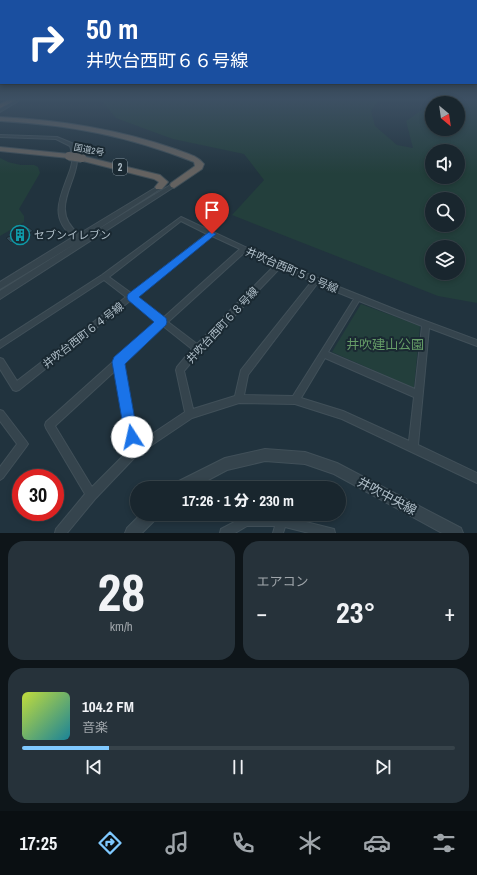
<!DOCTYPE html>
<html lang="ja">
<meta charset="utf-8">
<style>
body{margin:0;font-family:"Archivo Narrow","Noto Sans JP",sans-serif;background:#26323a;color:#f1f3f6;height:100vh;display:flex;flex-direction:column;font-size:15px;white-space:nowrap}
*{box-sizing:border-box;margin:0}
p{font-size:13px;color:#9fa5aa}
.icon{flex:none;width:22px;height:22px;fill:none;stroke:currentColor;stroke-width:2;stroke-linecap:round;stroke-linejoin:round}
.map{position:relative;height:533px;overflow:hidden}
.drawer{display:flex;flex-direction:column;gap:8px;padding:8px;background:#0e1519;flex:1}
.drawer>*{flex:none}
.top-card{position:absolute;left:0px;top:0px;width:477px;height:84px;box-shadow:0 2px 6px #0003,0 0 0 1px #37434a;background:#1a4fa0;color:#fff;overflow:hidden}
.needle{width:26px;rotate:151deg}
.fabs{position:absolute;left:425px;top:96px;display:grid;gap:8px}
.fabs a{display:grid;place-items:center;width:40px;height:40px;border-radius:50%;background:#19262e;box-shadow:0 2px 6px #0003,0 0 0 1px #37434a;font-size:20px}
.speed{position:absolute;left:12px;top:469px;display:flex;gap:8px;font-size:20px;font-weight:700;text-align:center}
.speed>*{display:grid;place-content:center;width:52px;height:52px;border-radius:50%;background:#19262e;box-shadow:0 2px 6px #0003,0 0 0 1px #37434a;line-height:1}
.speed .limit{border:6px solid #d22;background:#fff;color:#111}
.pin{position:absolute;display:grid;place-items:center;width:34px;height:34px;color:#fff;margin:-41px -17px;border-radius:50% 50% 50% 0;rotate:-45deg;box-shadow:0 0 4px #0007}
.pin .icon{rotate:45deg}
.me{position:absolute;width:44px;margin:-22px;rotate:350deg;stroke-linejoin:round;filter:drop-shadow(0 0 3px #0008)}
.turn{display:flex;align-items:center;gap:14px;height:84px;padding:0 20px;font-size:18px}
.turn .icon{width:52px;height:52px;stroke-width:2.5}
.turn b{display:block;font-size:28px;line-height:34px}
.big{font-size:30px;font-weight:800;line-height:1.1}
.drawer .card{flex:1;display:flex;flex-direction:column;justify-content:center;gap:6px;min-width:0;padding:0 14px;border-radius:16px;background:#26323a}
.drawer .dial{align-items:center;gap:0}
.dial b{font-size:52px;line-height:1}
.song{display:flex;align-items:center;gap:12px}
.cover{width:48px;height:48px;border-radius:6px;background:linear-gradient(135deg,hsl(70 70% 55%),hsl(190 70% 35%))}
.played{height:4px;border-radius:2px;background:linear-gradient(90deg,#7fc9ff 20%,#37434a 20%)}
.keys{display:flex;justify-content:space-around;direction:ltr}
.heat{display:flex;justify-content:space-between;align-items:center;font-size:22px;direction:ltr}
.drawer .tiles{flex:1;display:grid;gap:8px;grid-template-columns:1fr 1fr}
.card:last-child{grid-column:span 2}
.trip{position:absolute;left:130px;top:481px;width:216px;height:40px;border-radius:20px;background:#19262e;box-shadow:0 2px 6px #0003,0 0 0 1px #37434a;font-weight:800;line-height:40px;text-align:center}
.menu{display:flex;height:64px;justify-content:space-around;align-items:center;background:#0a0f12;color:#9fa5aa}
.menu .icon{width:28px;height:28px}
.menu .active{color:#7fc9ff}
.menu b{font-size:18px;color:#f1f3f6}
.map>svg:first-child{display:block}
</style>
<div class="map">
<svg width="477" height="533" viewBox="0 0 477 533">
<rect width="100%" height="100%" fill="#21333e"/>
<g fill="#233f3c" fill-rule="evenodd">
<path d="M101 100H379L371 111 375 126 397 145 413 148 406 121 432 103V129H458V103H432L437 100H477V303L438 296 232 215 264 180 244 154 173 139 140 127 116 118ZM432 151H458V177H432ZM432 199H458V225H432ZM432 247H458V273H432Z"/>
<path d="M0 158 8 162 21 165H34L38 167 40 173 19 209 24 216V222L0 236Z"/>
<path d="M361 304 420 326 414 388 332 352Z"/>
</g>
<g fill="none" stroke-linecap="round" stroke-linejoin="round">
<path fill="#132c3c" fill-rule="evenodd" d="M1 100H7V102L0 106Z"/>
</g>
<path fill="#324854" stroke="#1c2b34" d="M28 227 33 231 11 243 6 238Z"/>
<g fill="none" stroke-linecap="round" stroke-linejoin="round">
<defs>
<g id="minor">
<path d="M181 217 256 252 329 283 404 313 477 340V346L429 328 418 445 477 473V483L342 419 295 404 239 403 192 418 137 455 95 499 67 533H55L56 529 85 494 46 428 45 425 46 422 114 361 115 358 118 357 158 322 131 300 19 390 16 391 13 390 0 369V358L3 359 17 381 126 297 104 280 0 348V341L102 275ZM181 221 207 234 131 293 109 277ZM212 236 240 249 163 318 136 296ZM245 252 275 265 197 344 168 322ZM280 268 312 281 241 370 235 396 193 409 184 371 200 352ZM317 284 354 299 293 396 244 395 248 375ZM359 301 422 326 415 389 328 352ZM163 326 192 349 177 367 176 370 185 412 137 444 122 364ZM325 358 414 397 409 441 343 411 301 398ZM116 370 129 450 92 487 55 426Z"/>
<path d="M0 410 3 411 26 441 28 444 26 447 3 478 0 480V467L17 444 0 421Z"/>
<path d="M246 516H282L334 529 335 533H309L285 527 283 533H273L275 526H247L235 533H220L221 529Z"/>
</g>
<g id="tertiary">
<path d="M16 100H20L0 112V109Z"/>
<path d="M0 135 57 137 74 144C89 176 43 205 79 234L155 188 157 187 160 189 84 238 172 184H176L177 185 0 299V291L78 242 0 289V282L73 237C49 217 60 198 69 173 71 168 73 161 72 155 72 152 71 149 70 146L56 139 0 137Z"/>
<path d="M265 449 305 452 337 463 461 528 463 533H442L334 474 305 464 265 461 227 470 193 488H173L175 483 225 458Z"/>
<path d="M141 514H158L156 519 142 533H125L127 528Z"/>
</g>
<g id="trunk">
<path d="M0 117C60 120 118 129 175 149 185 153 197 155 204 164L202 169 174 188 171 187 170 185 171 183 195 166 194 162C128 136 71 125 0 121Z"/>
<path d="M0 147 69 154 73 156 69 158 0 151Z"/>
<path d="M79 156H82L160 175 168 182 162 189H156L155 187 159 182 154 179 79 160Z"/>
</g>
<path id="motorway" d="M9 100H16L0 108V104Z"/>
</defs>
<use href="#minor" stroke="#415059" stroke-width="2"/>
<use href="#tertiary" stroke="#415059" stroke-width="2"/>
<use href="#trunk" stroke="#404f58" stroke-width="2"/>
<use href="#motorway" stroke="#404f58" stroke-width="2"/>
<use href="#minor" fill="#35444d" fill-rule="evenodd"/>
<use href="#tertiary" fill="#35444d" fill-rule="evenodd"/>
<use href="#trunk" fill="#646260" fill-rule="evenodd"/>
<use href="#motorway" fill="#746051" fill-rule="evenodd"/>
<defs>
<path id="trunk-bridge" d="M69 156 82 158"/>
</defs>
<use href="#trunk-bridge" stroke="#404f58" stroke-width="10" stroke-linecap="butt"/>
<use href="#trunk-bridge" stroke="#646260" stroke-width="8"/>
</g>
<linearGradient id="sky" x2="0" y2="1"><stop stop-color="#121c22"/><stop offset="0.57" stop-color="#3d5063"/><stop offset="1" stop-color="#3d5063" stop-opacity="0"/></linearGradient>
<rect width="477" height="174" fill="url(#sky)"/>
<path fill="#1a73e8" stroke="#114b97" d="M209 232H212L216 234 139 297 166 318 167 322 166 325 125 364 138 437 136 441 132 443 127 441 125 437 112 362 114 357 154 322 128 300 127 297 128 294Z"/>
<defs>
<symbol id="building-ring" viewBox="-11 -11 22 22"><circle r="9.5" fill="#1a2932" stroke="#0f9aa8" stroke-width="1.5"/><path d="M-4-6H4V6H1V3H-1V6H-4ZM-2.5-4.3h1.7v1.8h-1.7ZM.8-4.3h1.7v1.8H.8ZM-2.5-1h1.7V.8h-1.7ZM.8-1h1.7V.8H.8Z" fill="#0f9aa8"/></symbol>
</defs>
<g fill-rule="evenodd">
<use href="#building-ring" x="9" y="224" width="22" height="22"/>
</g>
<g text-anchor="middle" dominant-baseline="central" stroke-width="4" stroke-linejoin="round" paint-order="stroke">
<g font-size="9" fill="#b0bfc9" stroke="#1a2932">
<text transform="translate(89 150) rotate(11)">国道2号</text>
</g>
<rect fill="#1a2932" stroke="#83929c" stroke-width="1" x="113" y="159" width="14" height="16" rx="3"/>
<g font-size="10" font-weight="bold" fill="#b0bfc9">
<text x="120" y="167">2</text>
</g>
<g font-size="11" fill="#b0bfc9" stroke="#1a2932" text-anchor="start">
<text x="34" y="235">セブンイレブン</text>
</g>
<g font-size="11" fill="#b0bfc9" stroke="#1a2932">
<text transform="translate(292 270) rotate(23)">井吹台西町５９号線</text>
<text transform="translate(222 325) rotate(-47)">井吹台西町６８号線</text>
<text transform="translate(83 335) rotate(-38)">井吹台西町６４号線</text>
</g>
<g font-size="13" fill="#659c67" stroke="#1a2932">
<text x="385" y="344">井吹建山公園</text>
</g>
<g font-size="13" fill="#b0bfc9" stroke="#1a2932">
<text transform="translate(387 496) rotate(28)">井吹中央線</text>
</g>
</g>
</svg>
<div class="fabs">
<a><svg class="needle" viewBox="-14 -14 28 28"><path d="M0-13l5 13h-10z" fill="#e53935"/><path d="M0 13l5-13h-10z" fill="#9fa5aa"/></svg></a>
<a><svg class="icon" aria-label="sound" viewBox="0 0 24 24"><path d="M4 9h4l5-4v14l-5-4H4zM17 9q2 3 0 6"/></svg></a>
<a><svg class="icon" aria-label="search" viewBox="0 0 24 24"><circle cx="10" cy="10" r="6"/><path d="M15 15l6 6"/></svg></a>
<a><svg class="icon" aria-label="layers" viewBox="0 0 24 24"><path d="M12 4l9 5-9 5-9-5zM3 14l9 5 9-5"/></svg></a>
</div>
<div class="speed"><div class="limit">30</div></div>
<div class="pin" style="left:212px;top:234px;background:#d93025"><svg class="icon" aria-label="arrive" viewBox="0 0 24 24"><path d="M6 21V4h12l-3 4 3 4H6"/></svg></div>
<svg class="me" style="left:132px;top:437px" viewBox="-20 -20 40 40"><circle r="19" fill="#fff"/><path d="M0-13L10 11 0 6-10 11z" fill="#1a73e8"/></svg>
<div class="trip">17:26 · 1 分 · 230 m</div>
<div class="top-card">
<div class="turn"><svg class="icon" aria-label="right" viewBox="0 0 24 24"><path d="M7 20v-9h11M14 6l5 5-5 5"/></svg><div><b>50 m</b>井吹台西町６６号線</div></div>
</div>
</div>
<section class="drawer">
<div class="tiles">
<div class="card dial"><b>28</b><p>km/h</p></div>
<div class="card"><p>エアコン</p>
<div class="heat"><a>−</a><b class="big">23°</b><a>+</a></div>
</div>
<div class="card">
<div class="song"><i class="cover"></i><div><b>104.2 FM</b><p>音楽</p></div></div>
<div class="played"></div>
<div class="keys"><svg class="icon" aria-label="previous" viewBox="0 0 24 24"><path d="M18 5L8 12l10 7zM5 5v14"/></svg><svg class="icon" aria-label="pause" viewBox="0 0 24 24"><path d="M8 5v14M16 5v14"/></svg><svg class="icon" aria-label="next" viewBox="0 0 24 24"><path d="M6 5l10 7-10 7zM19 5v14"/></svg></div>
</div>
</div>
</section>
<nav class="menu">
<b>17:25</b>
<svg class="icon active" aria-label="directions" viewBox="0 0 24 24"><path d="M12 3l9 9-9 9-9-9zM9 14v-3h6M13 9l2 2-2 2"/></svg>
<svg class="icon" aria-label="music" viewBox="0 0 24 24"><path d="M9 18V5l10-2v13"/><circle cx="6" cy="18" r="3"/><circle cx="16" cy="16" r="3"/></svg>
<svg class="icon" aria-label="phone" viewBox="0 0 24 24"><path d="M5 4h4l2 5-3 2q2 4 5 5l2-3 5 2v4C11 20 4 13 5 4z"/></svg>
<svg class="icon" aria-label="climate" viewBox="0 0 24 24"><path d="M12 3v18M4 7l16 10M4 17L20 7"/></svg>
<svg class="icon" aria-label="car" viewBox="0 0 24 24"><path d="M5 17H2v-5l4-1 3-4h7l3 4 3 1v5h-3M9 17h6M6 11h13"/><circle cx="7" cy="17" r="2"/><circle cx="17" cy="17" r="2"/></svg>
<svg class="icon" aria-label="filters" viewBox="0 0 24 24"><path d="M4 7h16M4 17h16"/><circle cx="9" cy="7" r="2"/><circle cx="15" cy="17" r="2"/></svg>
</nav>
